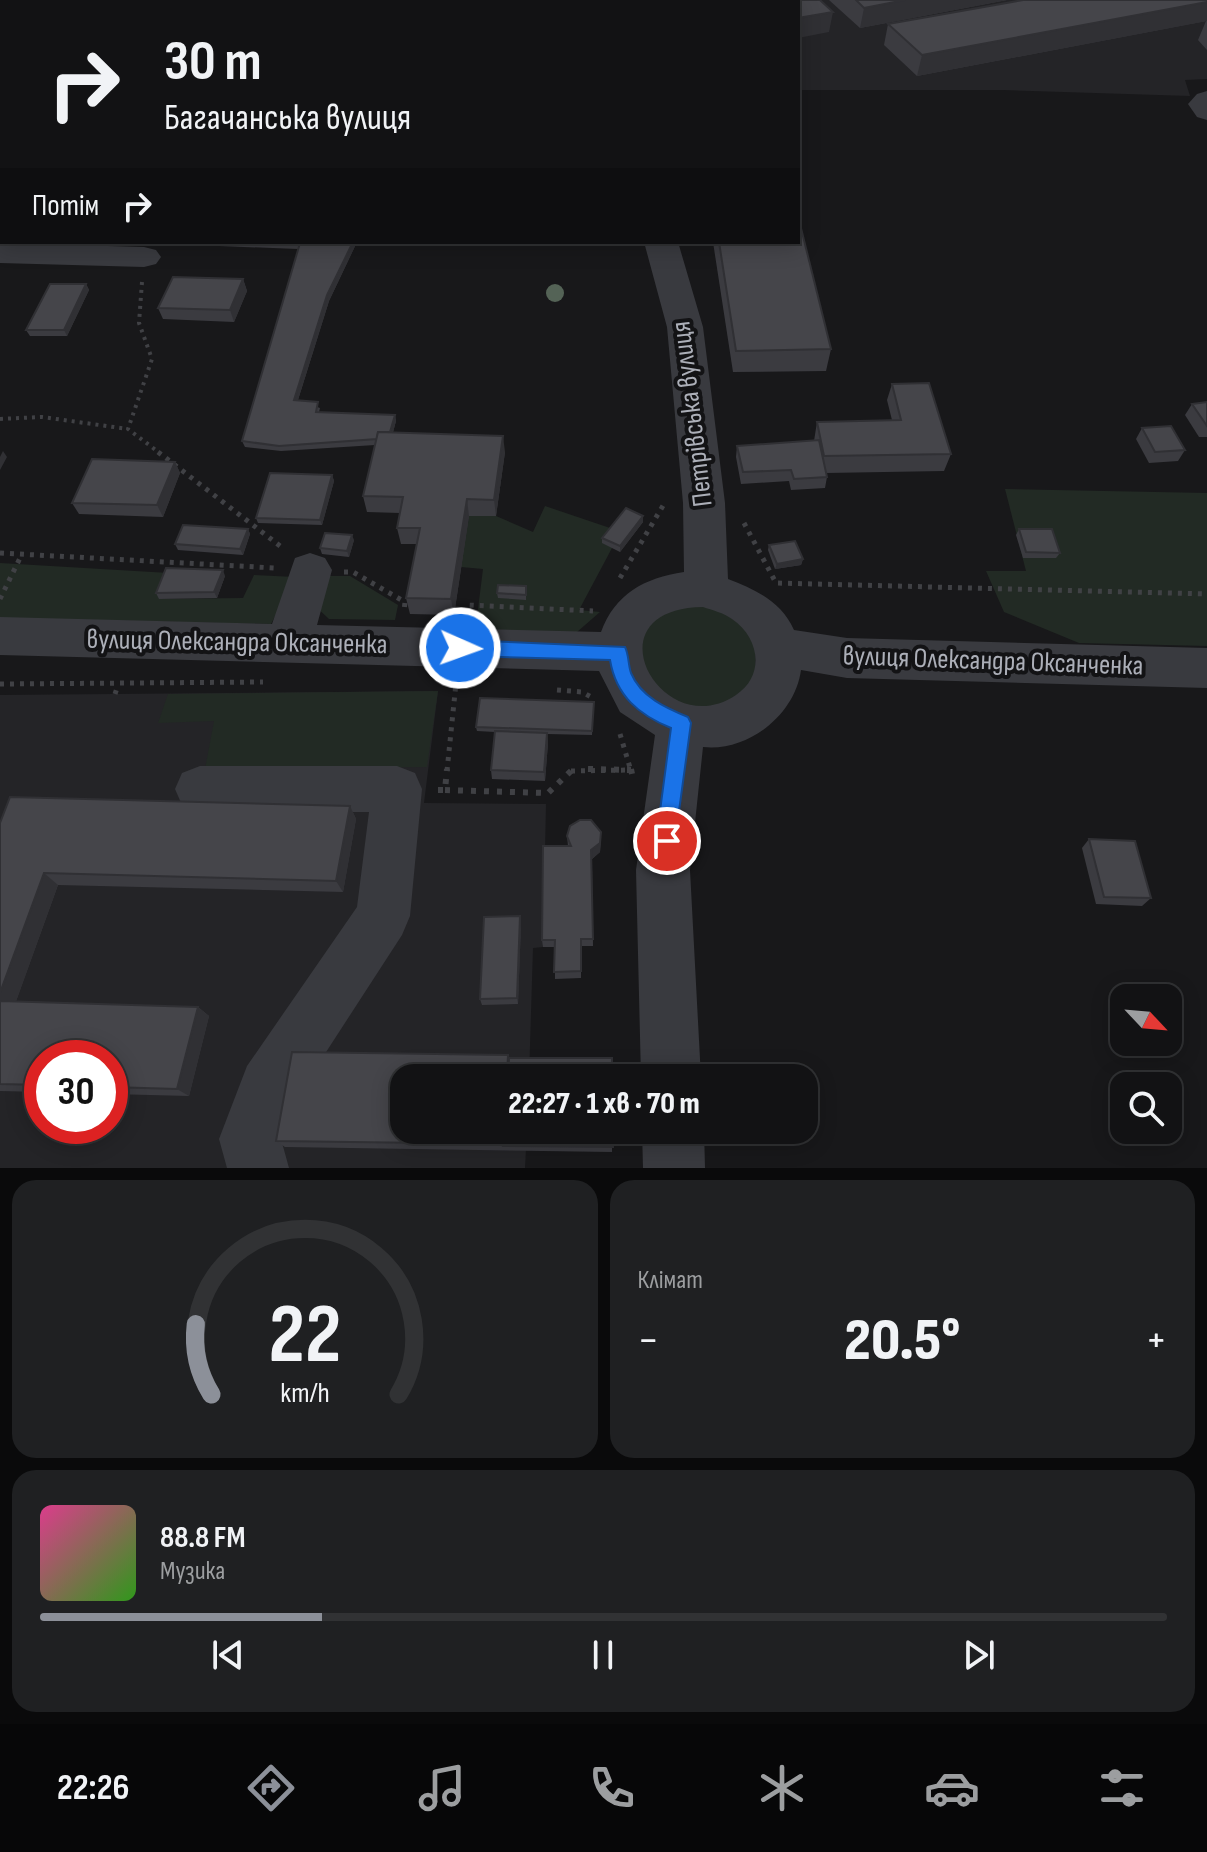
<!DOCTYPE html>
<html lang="uk">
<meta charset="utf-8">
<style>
body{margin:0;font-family:"Sofia Sans Condensed",sans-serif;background:#1f2022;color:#f1f3f6;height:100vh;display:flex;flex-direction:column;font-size:30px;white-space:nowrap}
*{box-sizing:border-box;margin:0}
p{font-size:26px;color:#9c9ea0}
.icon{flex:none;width:44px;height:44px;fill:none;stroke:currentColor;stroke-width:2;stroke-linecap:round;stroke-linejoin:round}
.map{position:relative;height:1168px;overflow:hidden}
.details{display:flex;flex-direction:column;gap:12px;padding:12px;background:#0a0a0b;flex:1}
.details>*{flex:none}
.hud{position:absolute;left:0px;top:0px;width:800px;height:244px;box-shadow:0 4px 20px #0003,0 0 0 2px #313234;background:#121214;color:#f1f3f6;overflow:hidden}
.needle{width:52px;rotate:116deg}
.fabs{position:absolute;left:1110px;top:984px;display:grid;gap:16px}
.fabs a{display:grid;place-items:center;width:72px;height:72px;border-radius:16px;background:#121214;box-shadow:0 4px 20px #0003,0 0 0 2px #313234;font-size:40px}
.speed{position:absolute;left:24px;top:1040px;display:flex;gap:16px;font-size:40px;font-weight:700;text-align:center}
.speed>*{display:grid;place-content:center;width:104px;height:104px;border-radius:50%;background:#121214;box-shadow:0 4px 20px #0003,0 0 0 2px #313234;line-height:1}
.speed .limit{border:12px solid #d22;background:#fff;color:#111}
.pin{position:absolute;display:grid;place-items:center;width:68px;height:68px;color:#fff;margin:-34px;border:4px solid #fff;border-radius:50%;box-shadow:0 2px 8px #0007}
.me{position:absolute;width:88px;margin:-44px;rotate:92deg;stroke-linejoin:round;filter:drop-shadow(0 0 6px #0008)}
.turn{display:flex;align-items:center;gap:28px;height:168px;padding:0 32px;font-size:36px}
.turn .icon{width:104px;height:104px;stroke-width:2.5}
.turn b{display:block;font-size:56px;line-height:68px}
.then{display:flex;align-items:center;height:76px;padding:0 32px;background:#0003;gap:16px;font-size:30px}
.big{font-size:60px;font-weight:800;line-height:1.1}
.details .tile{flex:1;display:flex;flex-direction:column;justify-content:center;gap:12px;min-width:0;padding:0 28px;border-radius:24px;background:#1f2022}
.details .dial{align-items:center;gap:0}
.dial svg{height:208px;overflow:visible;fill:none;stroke:#313234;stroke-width:7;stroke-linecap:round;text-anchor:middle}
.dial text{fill:#f1f3f6;stroke:none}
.song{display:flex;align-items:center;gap:24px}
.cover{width:96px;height:96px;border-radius:12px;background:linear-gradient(135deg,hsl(330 70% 55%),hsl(110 70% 35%))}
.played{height:8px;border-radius:4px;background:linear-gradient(90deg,#8c9099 25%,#313234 25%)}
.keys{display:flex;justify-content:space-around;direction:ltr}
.heat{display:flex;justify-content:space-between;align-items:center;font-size:44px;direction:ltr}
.details .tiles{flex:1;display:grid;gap:12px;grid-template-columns:1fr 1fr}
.tile:last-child{grid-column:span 2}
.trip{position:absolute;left:390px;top:1064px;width:428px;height:80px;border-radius:24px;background:#121214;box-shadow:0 4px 20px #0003,0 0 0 2px #313234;font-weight:800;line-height:80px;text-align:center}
.menu{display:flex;height:128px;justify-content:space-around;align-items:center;background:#070708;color:#9c9ea0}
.menu .icon{width:56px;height:56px}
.menu .active{color:#8c9099}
.menu b{font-size:36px;color:#f1f3f6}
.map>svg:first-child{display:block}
</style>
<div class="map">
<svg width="1207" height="1168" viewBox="0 0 1207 1168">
<rect width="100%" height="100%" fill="#18181a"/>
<g fill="#242427" fill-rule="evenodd">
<path d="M0 0H1207V79L1185 80 1190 96 1003 90H798V2H2V26Z"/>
<path d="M438 691 424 803 546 804 543 947 533 948 529 1078H404V1130H527L525 1168H0V695ZM42 1058H110V1126H42Z"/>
</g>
<g fill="#222a24">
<path d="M1005 489 1207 493V646L1079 643 1004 612 986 571H1026Z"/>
<path d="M545 506 613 529 612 548 579 610 600 612 577 632 481 634 478 609 483 569 461 567 469 516H496L533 532Z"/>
<path d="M0 563 169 573 160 599 243 598 254 575 295 577 271 624 0 618Z"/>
<path d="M323 576H350L398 605 395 620 329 619 313 604Z"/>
<path d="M656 597 753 607 758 708 656 713 623 630Z"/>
<path d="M438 691 427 767 205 769 214 721 158 723 168 694Z"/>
</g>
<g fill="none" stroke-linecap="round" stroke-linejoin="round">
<g stroke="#404145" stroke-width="4" stroke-dasharray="3 5" stroke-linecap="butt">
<path d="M142 282 139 323 152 359 128 429 161 454"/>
<path d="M0 419 42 417 128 429"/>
</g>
<g stroke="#404145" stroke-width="5" stroke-dasharray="4 6" stroke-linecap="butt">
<path d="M158 452 284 549"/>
<path d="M744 523 776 583 1207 594"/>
<path d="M0 553 275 568"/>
<path d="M344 572H353L405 602 404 611"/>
<path d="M620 578 664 504"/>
<path d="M0 599 22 554"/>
<path d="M465 612 467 605 593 611"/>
<path d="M0 684 263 682"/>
<path d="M557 690 582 692 593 698"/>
<path d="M115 694 118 685"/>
<path d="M620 734 631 771"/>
<path d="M447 771 456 683"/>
<path d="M571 771 631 770"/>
</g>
<g stroke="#404145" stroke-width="6" stroke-dasharray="5 8" stroke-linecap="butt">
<path d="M588 769 631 770"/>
<path d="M631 769 632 774"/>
<path d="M438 790H445L447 769"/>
<path d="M445 790 548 793 573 769"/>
</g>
<g fill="#393a3f" fill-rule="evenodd">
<path d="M27 0H82L25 2Z"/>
<path d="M156 0H182L155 2Z"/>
<rect x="214" y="0" width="26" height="2"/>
<rect x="272" y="0" width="26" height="2"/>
<rect x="0" y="26" width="2" height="16"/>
<path d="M1207 91V120L1197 117 1188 104 1197 94Z"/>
<path d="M0 122 2 123V141L0 140Z"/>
<path d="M644 242H678L703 327 725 503 728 579C756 590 781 601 794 630L847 638 1207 648V688L847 678 801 670C795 715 748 752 703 747L690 870 701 1078H641L636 870 655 735 620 712 599 671 0 655V617L272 624 295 558 310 553 325 558 332 570 317 625 601 632C615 594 644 578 684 572L683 503 667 327ZM703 607C712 610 724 613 732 619 759 637 766 675 736 695 662 745 586 609 703 607Z"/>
<path d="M0 243 144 247 156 250 161 257 156 264 144 267 0 263Z"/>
<path d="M200 766H397L415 773 422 789 410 916 402 935 293 1103 281 1139 289 1168H227L219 1139 247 1066 357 907 369 812H200L182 805 175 789 182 773Z"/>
<path d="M642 1130H704L705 1168H643Z"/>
</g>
</g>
<circle fill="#546356" cx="555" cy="293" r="9"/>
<g fill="#3b3b40">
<path d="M829 0H1007L860 28Z"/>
<path d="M1207 0V50L1198 40 1206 21 917 76 884 45 888 24Z"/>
<rect x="0" y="47" width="2" height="59"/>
<path d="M217 242H357L329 301 298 400 320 408 319 412 395 415 396 421 393 432 505 452 496 516H469L454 615 410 614 406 598 417 544H401L397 528 400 513 367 512 363 496 375 445 281 451 245 447 242 441 298 249 219 246Z"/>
<path d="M713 242H798L831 349 826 371 733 372Z"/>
<path d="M243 279 247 291 234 322 163 319 158 308Z"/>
<path d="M86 284 89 290 67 336H30L26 330Z"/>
<path d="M892 384 951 454 944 471 826 473 827 477 825 488 791 490 789 481 741 484 736 457 737 446 814 441 817 422 892 420 887 400Z"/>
<path d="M1207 402V437H1199L1185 415 1192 404Z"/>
<path d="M1142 428 1185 450 1178 461 1149 463 1136 439Z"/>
<path d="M175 462 180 473 163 517 79 514 72 503Z"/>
<path d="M332 475 334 481 322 525 258 523 256 518Z"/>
<path d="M643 516V522L620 552 602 543V538Z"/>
<path d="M248 529 250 534 243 555 178 550 175 544Z"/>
<path d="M1019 529 1060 553 1056 558H1023L1016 535Z"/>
<path d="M354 540 349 557 322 554 320 548Z"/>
<path d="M769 545 803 559 801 565 775 569 768 550Z"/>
<path d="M225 576 217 598 159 599 156 593Z"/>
<path d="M526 586V600L498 598 497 593Z"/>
<path d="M594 702 592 735 547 734 548 743 545 781 492 779 491 770 495 732 477 731 476 727Z"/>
<path d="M350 806 356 819 343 892 58 885 16 1001 198 1007 209 1016 189 1096 110 1094V1058H42V1092L0 1091V823Z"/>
<path d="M567 836 601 841 600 852 592 859 593 946H581V978L555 979V947H543L542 940 568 846Z"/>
<path d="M1089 839 1151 898 1142 906 1096 904 1082 848Z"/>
<path d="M520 916 521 924 518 1004 482 1005 480 999Z"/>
<path d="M508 1055 509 1058 612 1130V1152L285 1147 276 1141Z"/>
</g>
<g fill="#303034">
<path d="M551 0H624L613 2H551Z"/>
<path d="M905 0H1007L860 28 864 8Z"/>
<path d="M1207 2V21L917 76 922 55Z"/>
<path d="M833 12 829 32 798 38V18Z"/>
<path d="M353 242H357L329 301 296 406 294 400 327 295Z"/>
<path d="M243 279 247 291 234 322 230 310Z"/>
<path d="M86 284 89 290 67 336 64 330Z"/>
<path d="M395 415 396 421 390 444 389 438Z"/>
<path d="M503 436 505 452 496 516 494 500Z"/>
<path d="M3 451 7 457 0 470V457Z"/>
<path d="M175 462 180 473 163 517 157 505Z"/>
<path d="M332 475 334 481 322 525 320 520Z"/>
<path d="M467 499 469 516 454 615 451 599Z"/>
<path d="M643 516V522L620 552V546Z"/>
<path d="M248 529 250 534 243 555 240 549Z"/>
<path d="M352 535 354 540 349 557 347 551Z"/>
<path d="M803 559 801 565 775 569 777 564Z"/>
<path d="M223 570 225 576 217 598 214 592Z"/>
<path d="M547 733 548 743 545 781 544 772Z"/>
<path d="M350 806 356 819 343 892 336 881Z"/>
<path d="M601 832 600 852 592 859 591 850Z"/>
<path d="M44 873 58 885 13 1010 0 1002V993Z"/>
<path d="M520 916 521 924 518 1004 517 998Z"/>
<path d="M198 1007 209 1016 189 1096 177 1089Z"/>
</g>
<g fill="#45454a" stroke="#303034" stroke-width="2">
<path d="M115 0H152L151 2H114Z"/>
<path d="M172 0H213L212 2H171Z"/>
<path d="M235 0H274V2H234Z"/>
<path d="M721 0H820L833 12 798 18V2H710Z"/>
<path d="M856 0H905L864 8Z"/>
<path d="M1023 0H1207V2L922 55 888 24Z"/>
<rect x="0" y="47" width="2" height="23"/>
<path d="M798 216 831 349 736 351 719 242H798Z"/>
<path d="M265 242H353L327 295 294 400 318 402 316 412 395 415 390 432H378L377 439 279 446 242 441 300 243Z"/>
<path d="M173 277 243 279 230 310 158 308Z"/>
<path d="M50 284H86L64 330H26Z"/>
<path d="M929 383 951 454 824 456 817 422 901 420 892 384Z"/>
<path d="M1207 402V426L1192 404Z"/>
<path d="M1171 426 1185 450 1155 452 1142 428Z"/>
<path d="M378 432 503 436 494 500 467 499 451 599 406 598 420 528H397L403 497 363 496Z"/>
<path d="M819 440 827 477 794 479 791 470 743 472 737 446Z"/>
<path d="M92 459 175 462 157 505 72 503Z"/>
<path d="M270 473 332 475 320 520 256 518Z"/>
<path d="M626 508 643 516 620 546 602 538Z"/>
<path d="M183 525 248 529 240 549 175 544Z"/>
<path d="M1019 529H1052L1060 553 1026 552Z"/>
<path d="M325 533 352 535 347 551 320 548Z"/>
<path d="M795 541 803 559 777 564 769 545Z"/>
<path d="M166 568 223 570 214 592 156 593Z"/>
<path d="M498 585 526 586V595L497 593Z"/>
<path d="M480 698 594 702 592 731 476 727Z"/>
<path d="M495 731 547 733 544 772 491 770Z"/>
<path d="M10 797 350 806 336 881 44 873 0 993V823Z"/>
<path d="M580 820H591L601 832 600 843 591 850 593 939H581V971L554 972 555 940H542L543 846H571L567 836 570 826Z"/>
<path d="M1089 839 1135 841 1151 898 1104 897Z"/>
<path d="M520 916 517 998 480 999 484 917Z"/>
<path d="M0 1001 198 1007 177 1089 110 1087V1058H42V1085L0 1084Z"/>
<path d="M292 1052 508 1055 507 1078H404V1130H503L502 1144 276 1141Z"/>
<path d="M509 1058H612V1078H508Z"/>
<path d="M504 1130H612L613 1147 503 1146Z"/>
</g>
<path fill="#1a73e8" stroke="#114b97" stroke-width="2" d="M460 640 625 647C629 655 628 664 631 673 641 697 666 708 688 717L691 723 674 848 667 851 659 848 656 841 671 728C639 715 616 696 610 660L460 656 453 653 450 648 453 642Z"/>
<g text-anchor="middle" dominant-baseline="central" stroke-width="8" stroke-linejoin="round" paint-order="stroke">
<g font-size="28" fill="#acafb8" stroke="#131315">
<text transform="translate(692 414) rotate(-97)">Петрівська вулиця</text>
<text transform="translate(237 642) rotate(1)">вулиця Олександра Оксанченка</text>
<text transform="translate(993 661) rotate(2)">вулиця Олександра Оксанченка</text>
</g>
</g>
</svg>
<div class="fabs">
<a><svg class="needle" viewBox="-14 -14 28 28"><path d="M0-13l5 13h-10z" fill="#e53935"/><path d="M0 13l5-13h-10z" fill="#9c9ea0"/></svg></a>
<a><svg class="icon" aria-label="search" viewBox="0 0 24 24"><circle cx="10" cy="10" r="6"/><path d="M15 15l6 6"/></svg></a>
</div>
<div class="speed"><div class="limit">30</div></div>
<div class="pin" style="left:667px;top:841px;background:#d93025"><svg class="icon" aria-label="arrive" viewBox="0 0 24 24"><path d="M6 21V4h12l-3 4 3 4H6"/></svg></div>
<svg class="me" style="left:460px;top:648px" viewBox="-20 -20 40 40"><circle r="17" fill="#1a73e8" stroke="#fff" stroke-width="3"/><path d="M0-11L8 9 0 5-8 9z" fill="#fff"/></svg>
<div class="trip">22:27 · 1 хв · 70 m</div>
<div class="hud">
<div class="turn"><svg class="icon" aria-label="right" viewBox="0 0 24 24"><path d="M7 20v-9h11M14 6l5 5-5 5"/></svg><div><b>30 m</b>Багачанська вулиця</div></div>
<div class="then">Потім<svg class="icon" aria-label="right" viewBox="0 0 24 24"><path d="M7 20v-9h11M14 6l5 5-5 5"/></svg></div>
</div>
</div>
<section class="details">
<div class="tiles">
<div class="tile dial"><svg viewBox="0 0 100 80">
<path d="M14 69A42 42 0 1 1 86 69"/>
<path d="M14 69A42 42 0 0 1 8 42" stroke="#8c9099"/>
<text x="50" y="56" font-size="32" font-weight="700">22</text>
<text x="50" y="72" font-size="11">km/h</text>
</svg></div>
<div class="tile"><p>Клімат</p>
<div class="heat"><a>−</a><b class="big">20.5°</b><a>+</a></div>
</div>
<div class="tile">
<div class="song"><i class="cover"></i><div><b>88.8 FM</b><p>Музика</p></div></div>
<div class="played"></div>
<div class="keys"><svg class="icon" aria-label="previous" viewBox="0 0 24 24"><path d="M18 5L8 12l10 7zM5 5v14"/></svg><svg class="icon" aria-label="pause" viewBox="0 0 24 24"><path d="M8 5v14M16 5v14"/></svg><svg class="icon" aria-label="next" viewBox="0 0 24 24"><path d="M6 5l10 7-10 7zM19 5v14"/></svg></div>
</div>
</div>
</section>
<nav class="menu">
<b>22:26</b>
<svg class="icon active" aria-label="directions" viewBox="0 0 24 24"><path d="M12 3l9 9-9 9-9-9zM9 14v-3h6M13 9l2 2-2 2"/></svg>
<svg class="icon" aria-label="music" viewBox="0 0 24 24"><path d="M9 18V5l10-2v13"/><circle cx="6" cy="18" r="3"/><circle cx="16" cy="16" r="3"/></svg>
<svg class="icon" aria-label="phone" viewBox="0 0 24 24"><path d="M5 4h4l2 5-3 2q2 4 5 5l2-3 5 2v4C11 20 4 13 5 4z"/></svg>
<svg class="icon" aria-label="climate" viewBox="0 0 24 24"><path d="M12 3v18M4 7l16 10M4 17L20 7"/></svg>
<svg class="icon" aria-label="car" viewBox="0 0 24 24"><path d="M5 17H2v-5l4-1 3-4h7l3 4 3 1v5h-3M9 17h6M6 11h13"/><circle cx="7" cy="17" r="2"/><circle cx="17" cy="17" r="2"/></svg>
<svg class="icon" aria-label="filters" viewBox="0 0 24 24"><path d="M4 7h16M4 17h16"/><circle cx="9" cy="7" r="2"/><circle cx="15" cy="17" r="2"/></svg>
</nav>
